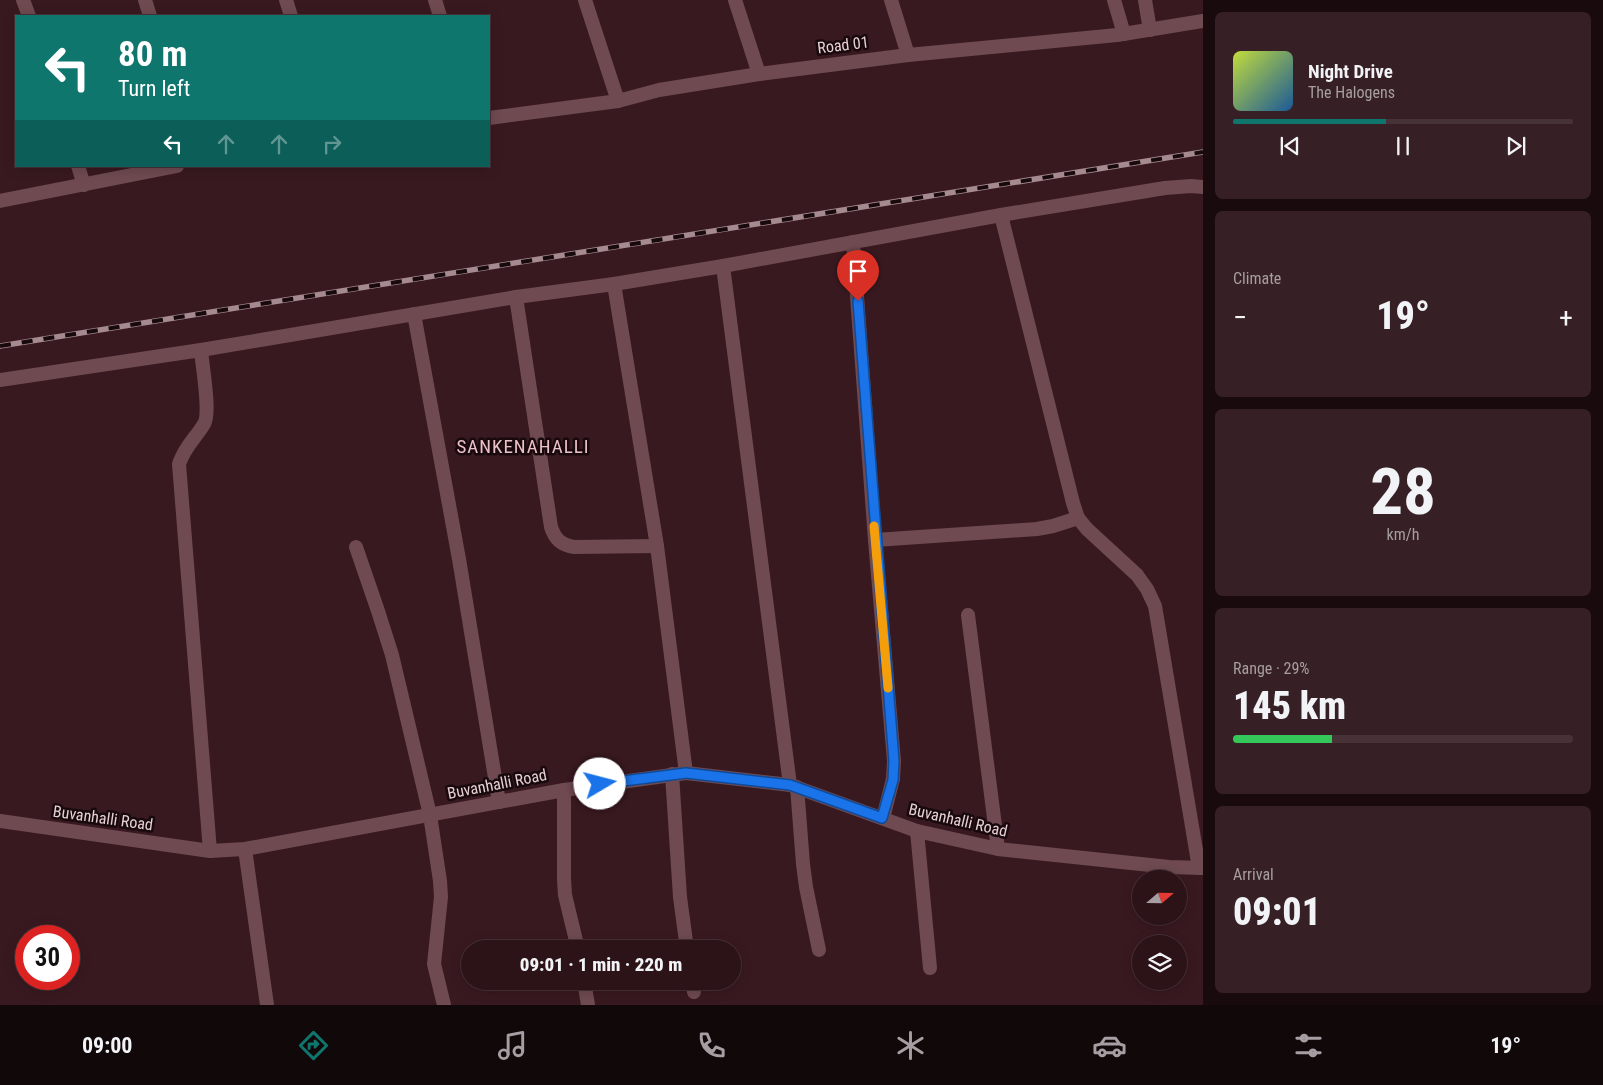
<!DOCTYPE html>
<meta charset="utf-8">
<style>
body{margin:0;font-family:"Roboto Condensed",sans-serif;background:#372025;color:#f1f3f6;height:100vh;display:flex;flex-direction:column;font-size:19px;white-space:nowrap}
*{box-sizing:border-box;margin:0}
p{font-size:16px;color:#a69ea2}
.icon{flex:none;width:28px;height:28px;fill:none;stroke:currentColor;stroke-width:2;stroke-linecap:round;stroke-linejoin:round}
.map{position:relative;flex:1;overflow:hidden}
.side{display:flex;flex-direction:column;gap:12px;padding:12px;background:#180a0d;width:400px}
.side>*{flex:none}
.guide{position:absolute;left:15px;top:15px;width:475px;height:152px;border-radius:0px;box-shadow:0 2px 12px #0003,0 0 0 1px #473237;background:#0f766e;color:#fff;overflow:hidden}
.needle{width:32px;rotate:70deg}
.controls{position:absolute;left:1132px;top:870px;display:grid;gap:10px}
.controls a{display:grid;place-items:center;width:55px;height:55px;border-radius:50%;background:#2b1318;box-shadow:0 2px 12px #0003,0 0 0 1px #473237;font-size:25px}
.speed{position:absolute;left:15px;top:925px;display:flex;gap:10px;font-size:25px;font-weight:700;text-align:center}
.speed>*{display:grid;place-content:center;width:65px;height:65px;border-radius:50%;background:#2b1318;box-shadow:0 2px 12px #0003,0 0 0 1px #473237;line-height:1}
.speed .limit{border:8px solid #d22;background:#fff;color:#111}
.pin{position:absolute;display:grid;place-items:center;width:42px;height:42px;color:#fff;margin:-51px -21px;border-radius:50% 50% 50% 0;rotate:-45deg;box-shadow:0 0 5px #0007}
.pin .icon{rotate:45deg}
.me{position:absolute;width:55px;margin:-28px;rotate:82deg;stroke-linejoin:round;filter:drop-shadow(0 0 4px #0008)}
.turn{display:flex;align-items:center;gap:18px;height:105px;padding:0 20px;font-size:22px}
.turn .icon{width:65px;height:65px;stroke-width:2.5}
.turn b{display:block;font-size:35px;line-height:42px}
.lanes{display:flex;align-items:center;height:48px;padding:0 20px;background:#0003;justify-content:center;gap:25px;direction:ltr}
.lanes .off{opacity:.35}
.big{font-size:38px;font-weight:800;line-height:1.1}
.side .tile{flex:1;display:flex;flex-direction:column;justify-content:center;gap:8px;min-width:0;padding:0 18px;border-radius:8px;background:#372025}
.side .dial{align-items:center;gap:0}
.dial b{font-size:65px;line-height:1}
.song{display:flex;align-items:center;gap:15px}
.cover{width:60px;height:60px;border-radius:8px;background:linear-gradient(135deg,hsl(70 70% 55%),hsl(210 70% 35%))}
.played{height:5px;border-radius:2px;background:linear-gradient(90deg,#0f766e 45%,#473237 45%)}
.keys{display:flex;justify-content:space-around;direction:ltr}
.heat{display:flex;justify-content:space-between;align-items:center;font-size:28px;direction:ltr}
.charge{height:8px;border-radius:4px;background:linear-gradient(90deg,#34c759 29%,#473237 0)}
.trip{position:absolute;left:461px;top:940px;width:280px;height:50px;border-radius:25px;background:#2b1318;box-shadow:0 2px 12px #0003,0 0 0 1px #473237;font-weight:800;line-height:50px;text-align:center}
.tab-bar{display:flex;height:80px;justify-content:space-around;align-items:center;background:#11080a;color:#a69ea2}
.tab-bar .icon{width:35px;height:35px}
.tab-bar .current{color:#0f766e}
.tab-bar b{font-size:22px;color:#f1f3f6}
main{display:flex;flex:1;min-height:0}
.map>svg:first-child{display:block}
</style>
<main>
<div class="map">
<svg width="1203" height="1005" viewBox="0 0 1203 1005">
<rect width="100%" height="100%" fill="#391920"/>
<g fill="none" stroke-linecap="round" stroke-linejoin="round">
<g stroke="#6f4a51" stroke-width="14">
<path d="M23 0 29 16"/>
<path d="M145 0 150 16"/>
<path d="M286 0 291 16"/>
<path d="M435 0 440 16"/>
<path d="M585 0 618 101"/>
<path d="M735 0 759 74"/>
<path d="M891 0 908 55"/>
<path d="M1114 0 1124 34"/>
<path d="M1145 0 1150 30"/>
<path d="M489 118 618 101 659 90 759 74 908 55 1117 35 1203 21"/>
<path d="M78 166 84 185"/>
<path d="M0 201 177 166"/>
<path d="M1001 215 1073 503 1078 518 1087 529 1137 575 1147 589 1155 606 1199 868"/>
<path d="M853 242 875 540 894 761 893 779 883 818"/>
<path d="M723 266 790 785"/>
<path d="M614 284 657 546 686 773"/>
<path d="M516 297 551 527C555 539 561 545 574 547L657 546"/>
<path d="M414 314 459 559 499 802"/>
<path d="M201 350C202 365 211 413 204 424 195 439 185 446 179 464L210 851"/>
<path d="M0 380 201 350 516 297 614 284 723 266 1001 215 1165 188 1191 186 1203 187"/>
<path d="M875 540 1037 529 1053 526 1078 518"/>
<path d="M356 547 378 611 392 655 430 815 440 881 441 897 434 964 444 1005"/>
<path d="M968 615 998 849"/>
<path d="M672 774 680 897 687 949"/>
<path d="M797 787 803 864 806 887 819 950"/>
<path d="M564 790V879L565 895 578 949"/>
<path d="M0 821 210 851 245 849 564 790 686 773 790 785 917 831 998 849 1169 867 1203 868"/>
<path d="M917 831 930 968"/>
<path d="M245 849 267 1005"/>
<path d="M584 981 588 1005"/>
<path d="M692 981 694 992"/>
</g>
<defs>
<path id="rail" d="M0 346 1203 152"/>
</defs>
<use href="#rail" stroke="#a58b8f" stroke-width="5.5"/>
<use href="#rail" stroke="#17090c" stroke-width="4" stroke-dasharray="11" stroke-linecap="butt"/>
</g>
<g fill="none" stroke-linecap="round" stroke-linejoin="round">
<defs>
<path id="route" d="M600 784 686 773 790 785 882 818 893 780 894 761 858 301"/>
</defs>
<use href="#route" stroke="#114b97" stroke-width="12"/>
<use href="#route" stroke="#1a73e8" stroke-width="9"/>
<path stroke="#f59e0b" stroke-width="9" d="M874 526 888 688"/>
</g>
<g text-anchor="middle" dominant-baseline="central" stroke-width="5" stroke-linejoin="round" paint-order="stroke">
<g font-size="16" fill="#e8d1d4" stroke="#17090c">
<text transform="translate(843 45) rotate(-7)">Road 01</text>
<text transform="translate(497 784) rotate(-11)">Buvanhalli Road</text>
<text transform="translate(103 818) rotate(8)">Buvanhalli Road</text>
<text transform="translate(958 820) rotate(13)">Buvanhalli Road</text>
</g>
<g font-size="19" letter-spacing="1" fill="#ecc0c7" stroke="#17090c">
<text x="523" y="446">SANKENAHALLI</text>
</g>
</g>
</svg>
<div class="controls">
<a><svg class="needle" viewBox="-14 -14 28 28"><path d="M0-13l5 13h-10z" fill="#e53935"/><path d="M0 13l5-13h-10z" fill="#a69ea2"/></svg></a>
<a><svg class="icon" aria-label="layers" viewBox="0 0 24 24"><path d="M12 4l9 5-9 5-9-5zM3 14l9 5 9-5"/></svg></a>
</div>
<div class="speed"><div class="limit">30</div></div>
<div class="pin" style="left:858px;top:301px;background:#d93025"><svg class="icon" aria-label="arrive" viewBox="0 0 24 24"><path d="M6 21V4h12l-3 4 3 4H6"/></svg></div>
<svg class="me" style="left:600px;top:784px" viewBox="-20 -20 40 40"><circle r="19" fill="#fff"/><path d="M0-13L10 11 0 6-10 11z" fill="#1a73e8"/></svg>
<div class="trip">09:01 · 1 min · 220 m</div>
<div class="guide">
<div class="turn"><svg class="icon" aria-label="left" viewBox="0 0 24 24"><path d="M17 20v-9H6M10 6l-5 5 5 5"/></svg><div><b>80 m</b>Turn left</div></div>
<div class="lanes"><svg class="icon" aria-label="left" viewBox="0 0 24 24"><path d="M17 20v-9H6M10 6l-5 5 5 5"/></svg><svg class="icon off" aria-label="ahead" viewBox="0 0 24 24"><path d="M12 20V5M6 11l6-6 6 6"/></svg><svg class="icon off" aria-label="ahead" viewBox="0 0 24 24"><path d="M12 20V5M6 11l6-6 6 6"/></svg><svg class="icon off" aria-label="right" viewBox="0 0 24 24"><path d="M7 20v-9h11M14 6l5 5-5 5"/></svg></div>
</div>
</div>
<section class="side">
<div class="tile">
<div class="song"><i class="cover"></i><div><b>Night Drive</b><p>The Halogens</p></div></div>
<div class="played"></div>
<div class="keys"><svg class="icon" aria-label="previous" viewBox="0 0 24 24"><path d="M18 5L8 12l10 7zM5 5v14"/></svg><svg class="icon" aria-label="pause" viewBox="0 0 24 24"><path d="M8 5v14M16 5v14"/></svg><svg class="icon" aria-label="next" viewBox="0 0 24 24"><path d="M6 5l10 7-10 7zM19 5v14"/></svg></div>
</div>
<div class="tile"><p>Climate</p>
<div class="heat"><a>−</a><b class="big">19°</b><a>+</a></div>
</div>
<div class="tile dial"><b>28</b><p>km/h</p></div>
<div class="tile"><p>Range · 29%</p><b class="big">145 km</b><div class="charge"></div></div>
<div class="tile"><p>Arrival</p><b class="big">09:01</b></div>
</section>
</main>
<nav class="tab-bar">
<b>09:00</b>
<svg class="icon current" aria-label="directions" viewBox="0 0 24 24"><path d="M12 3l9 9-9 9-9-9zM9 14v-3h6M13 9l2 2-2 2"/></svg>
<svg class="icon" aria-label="music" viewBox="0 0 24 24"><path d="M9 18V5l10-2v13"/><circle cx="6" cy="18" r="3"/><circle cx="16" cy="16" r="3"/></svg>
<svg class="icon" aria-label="phone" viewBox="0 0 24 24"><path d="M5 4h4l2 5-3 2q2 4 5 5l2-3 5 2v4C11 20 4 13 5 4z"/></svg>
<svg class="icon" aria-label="climate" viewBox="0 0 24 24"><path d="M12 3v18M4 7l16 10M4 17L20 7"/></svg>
<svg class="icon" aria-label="car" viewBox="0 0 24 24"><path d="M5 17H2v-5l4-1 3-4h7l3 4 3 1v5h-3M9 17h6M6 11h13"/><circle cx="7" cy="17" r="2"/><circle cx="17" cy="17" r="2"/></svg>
<svg class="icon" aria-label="filters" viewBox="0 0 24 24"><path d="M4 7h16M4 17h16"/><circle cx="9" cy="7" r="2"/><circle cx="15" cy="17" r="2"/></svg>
<b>19°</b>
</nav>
